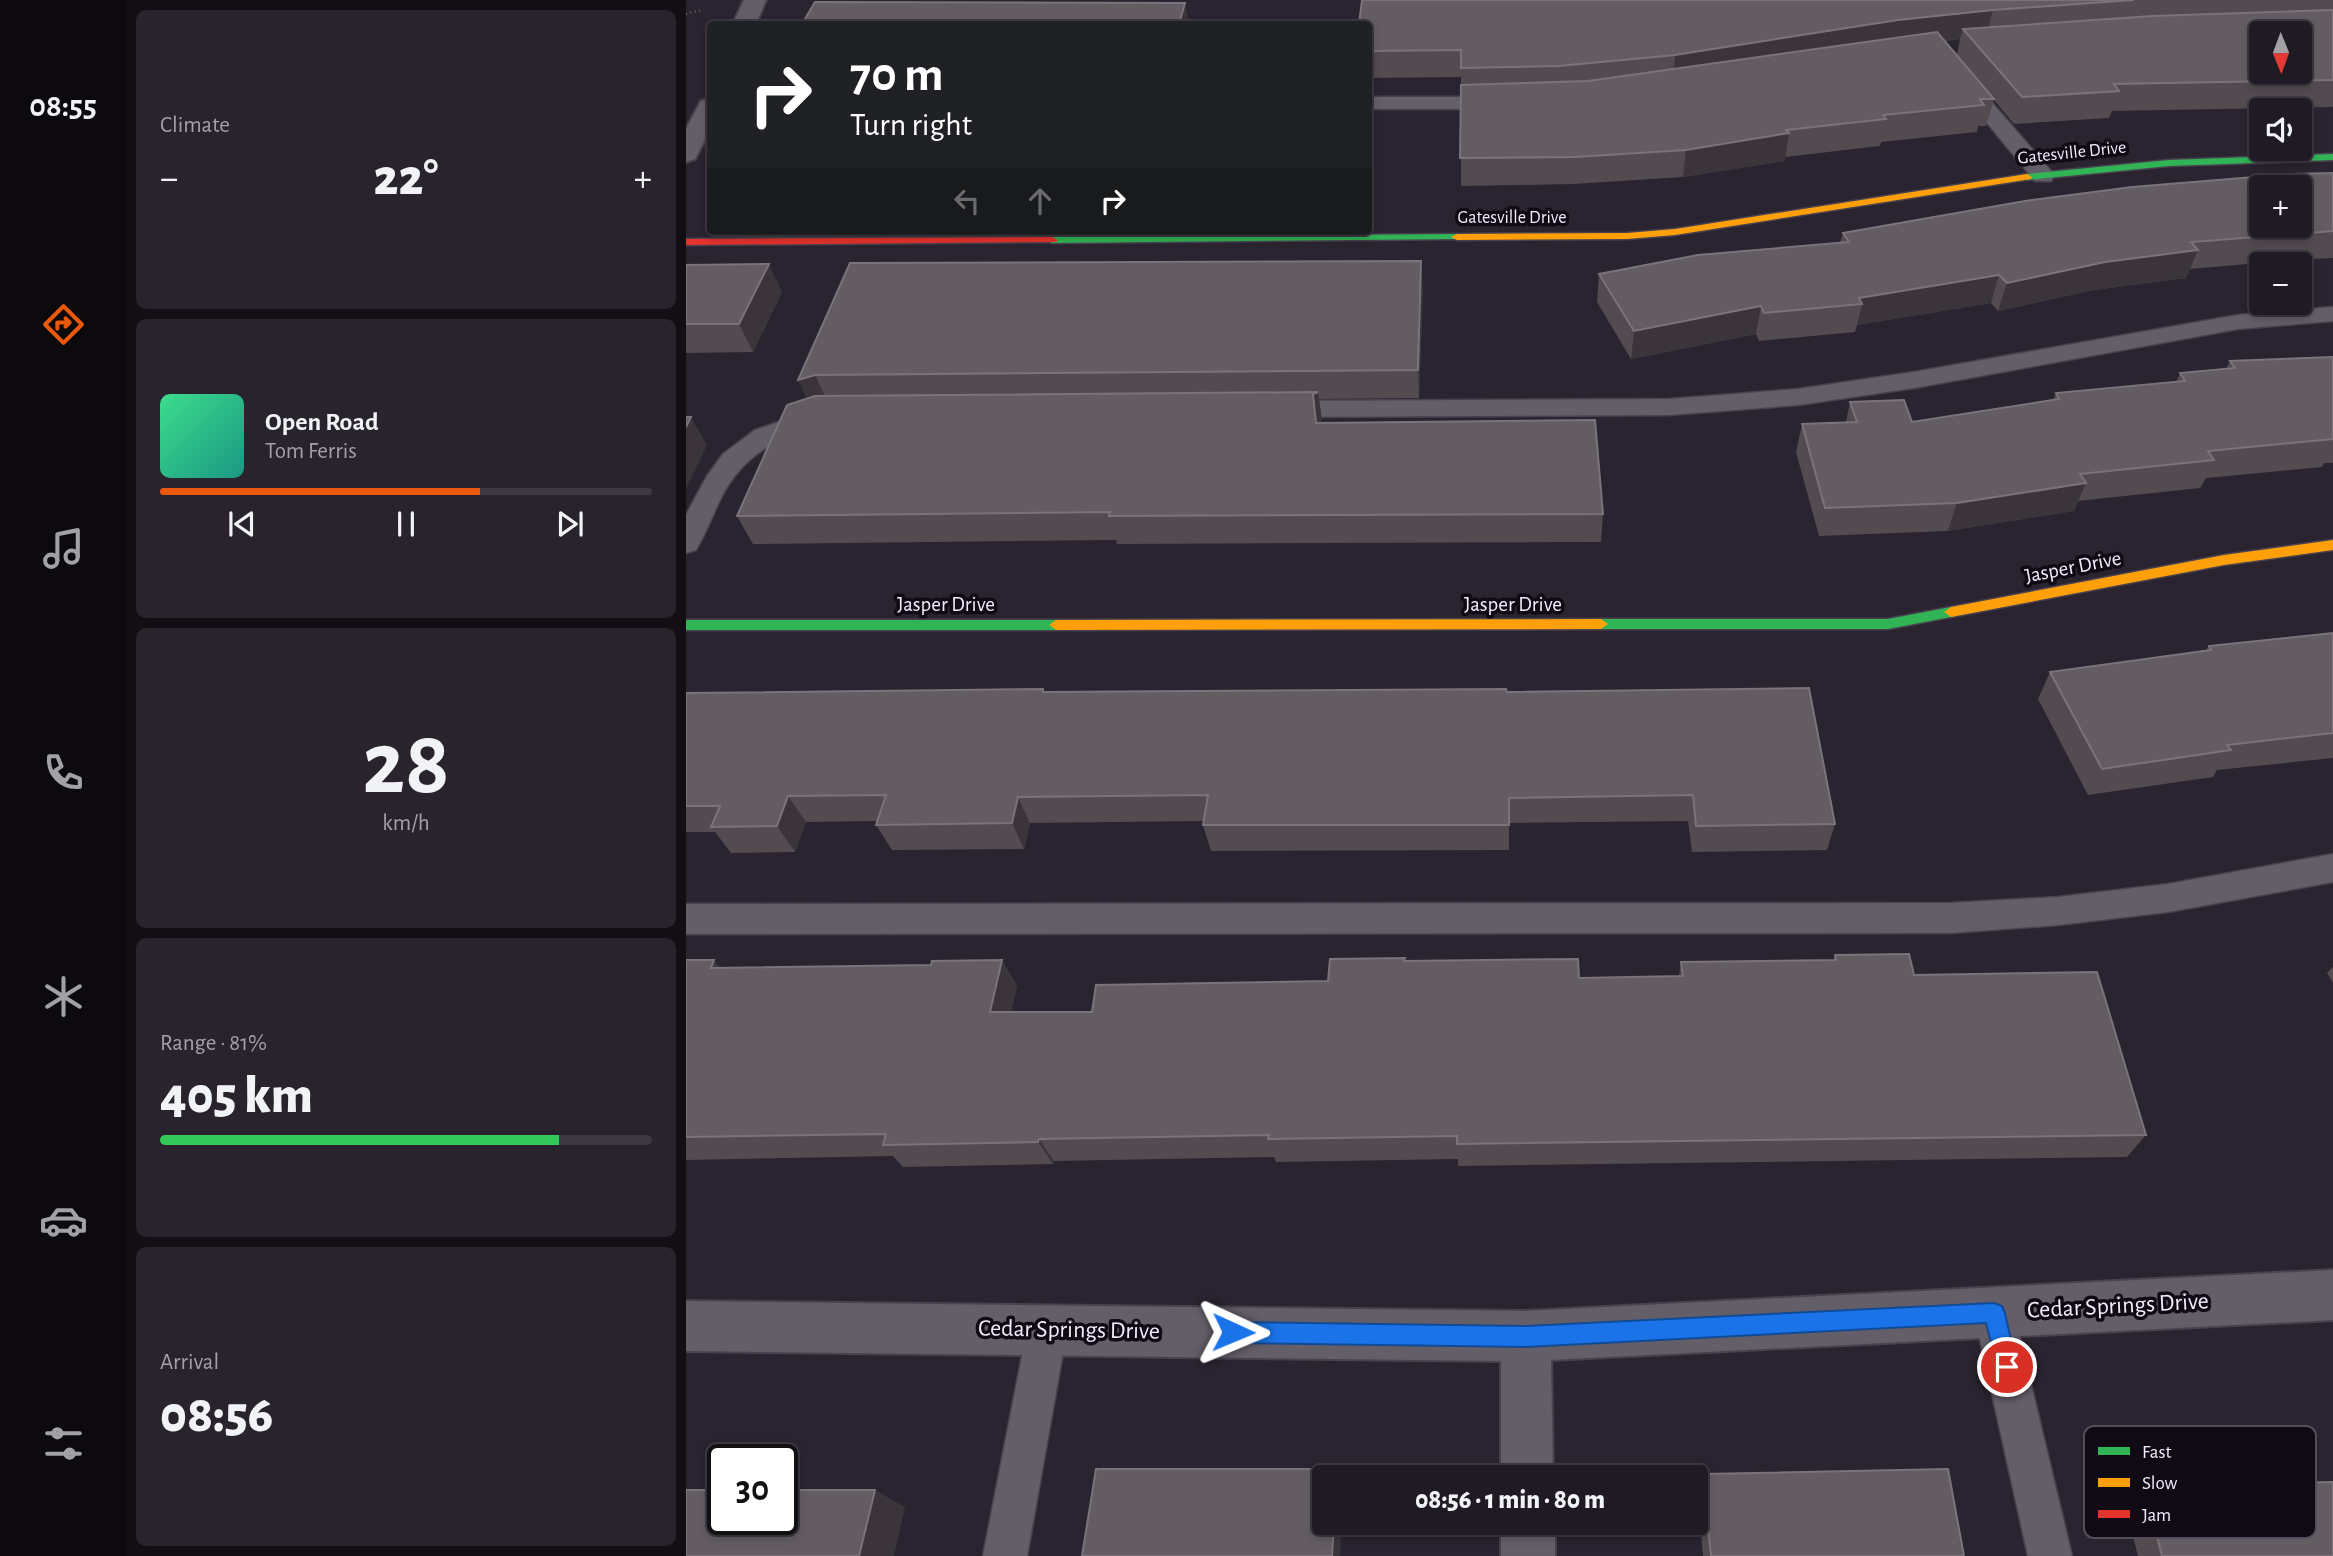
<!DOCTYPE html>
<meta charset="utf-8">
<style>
body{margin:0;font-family:"Alegreya Sans",sans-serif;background:#28232c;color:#f1f3f6;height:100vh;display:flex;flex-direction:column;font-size:26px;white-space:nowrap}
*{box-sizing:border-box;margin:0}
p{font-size:23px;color:#a2a1a6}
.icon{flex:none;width:38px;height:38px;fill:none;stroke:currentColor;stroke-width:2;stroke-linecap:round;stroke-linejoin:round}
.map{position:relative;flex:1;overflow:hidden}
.panel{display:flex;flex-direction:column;gap:10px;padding:10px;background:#120e14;width:560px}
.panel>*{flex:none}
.top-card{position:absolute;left:21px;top:21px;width:665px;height:214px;border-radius:7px;box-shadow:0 4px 10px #0003,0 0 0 2px #3d3841;background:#202124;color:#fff;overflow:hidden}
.needle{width:46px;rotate:179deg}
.controls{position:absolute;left:1563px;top:21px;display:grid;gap:14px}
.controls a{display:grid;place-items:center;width:63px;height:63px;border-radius:7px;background:#201a24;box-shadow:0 4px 10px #0003,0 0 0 2px #3d3841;font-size:35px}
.speed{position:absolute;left:21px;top:1444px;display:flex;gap:14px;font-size:35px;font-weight:700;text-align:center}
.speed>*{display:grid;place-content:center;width:91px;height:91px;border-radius:50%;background:#201a24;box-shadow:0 4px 10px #0003,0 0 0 2px #3d3841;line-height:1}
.speed .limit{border:4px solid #111;border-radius:10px;background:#fff;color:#111}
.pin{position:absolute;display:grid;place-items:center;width:60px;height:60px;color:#fff;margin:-30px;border:4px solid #fff;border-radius:50%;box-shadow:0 2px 7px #0007}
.me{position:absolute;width:77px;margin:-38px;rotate:91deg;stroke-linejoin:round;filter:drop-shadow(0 0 5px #0008)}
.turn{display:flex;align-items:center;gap:24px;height:147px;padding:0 28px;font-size:32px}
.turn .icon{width:91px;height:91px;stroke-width:2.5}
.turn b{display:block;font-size:49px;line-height:60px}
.lanes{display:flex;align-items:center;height:66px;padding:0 28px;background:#0003;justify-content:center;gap:35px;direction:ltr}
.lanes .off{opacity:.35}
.big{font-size:52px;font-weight:800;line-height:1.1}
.panel .tile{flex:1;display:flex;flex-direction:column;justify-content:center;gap:10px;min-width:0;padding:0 24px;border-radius:10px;background:#28232c}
.panel .dial{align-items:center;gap:0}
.dial b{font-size:91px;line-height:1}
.song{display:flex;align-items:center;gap:21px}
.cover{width:84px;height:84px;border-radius:10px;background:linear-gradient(135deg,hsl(150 70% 55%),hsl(170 70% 35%))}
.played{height:7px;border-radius:4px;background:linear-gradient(90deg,#ea580c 65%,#3d3841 65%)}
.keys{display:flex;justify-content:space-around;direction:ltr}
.heat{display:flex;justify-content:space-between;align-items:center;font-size:38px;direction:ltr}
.charge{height:10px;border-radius:5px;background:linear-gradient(90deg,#34c759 81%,#3d3841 0)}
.trip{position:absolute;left:626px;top:1465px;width:396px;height:70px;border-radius:7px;background:#201a24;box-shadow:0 4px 10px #0003,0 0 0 2px #3d3841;font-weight:800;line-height:70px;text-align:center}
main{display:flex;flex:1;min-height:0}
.tabs{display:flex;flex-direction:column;width:126px;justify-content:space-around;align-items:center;background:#0d0a0e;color:#a2a1a6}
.tabs .icon{width:49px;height:49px}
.tabs .active{color:#ea580c}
.tabs b{font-size:32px;color:#f1f3f6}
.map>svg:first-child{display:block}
</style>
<main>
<nav class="tabs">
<b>08:55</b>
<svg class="icon active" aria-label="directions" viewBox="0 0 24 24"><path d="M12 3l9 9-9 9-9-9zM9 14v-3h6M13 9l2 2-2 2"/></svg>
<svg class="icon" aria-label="music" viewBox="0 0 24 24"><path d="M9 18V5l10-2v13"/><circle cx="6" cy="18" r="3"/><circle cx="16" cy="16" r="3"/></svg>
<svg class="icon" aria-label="phone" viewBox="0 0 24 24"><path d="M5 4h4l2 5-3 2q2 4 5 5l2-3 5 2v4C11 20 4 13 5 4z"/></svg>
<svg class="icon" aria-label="climate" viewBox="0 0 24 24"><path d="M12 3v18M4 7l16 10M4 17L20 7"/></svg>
<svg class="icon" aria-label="car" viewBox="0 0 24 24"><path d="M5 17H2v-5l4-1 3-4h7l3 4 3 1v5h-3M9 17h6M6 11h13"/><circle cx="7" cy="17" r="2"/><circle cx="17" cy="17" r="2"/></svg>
<svg class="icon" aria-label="filters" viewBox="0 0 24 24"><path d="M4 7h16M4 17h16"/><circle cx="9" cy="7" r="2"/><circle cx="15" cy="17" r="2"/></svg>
</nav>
<section class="panel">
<div class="tile"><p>Climate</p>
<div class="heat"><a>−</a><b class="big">22°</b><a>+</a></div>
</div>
<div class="tile">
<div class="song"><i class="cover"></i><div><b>Open Road</b><p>Tom Ferris</p></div></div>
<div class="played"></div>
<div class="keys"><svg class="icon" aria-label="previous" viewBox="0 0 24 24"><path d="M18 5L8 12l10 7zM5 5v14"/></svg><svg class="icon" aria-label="pause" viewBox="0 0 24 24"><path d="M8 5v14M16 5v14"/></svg><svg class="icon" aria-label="next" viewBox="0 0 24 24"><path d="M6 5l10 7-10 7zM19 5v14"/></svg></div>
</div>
<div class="tile dial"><b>28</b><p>km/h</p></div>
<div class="tile"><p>Range · 81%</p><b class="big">405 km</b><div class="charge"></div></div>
<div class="tile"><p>Arrival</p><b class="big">08:56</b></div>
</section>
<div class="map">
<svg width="1647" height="1556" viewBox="0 0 1647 1556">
<rect width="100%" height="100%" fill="#2a2330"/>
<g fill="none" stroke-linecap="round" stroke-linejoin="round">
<defs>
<g id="lane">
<path d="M1276 74 1283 76 1365 171 1368 176 1365 181H1349L1269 84 1266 80 1269 76Z"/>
<path d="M682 97H818L825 99 828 103 825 107 818 109H682Z"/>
<path d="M1647 307V321L1552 329 1228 388 1112 405 983 415 592 417 583 415 579 409 583 403 592 401 983 399 1112 389 1228 372 1552 315Z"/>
<path d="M131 409 140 411 144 417 140 423C95 436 59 452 36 496 27 514 20 533 10 550L0 553V515L21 476 37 454 69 430Z"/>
<path d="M1647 854V882L1482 912 1372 925 1264 933 0 934V904L1264 903 1372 897 1482 884Z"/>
<path d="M1308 1293 1322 1299 1328 1313 1386 1556H1342L1288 1313 1294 1299Z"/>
<path d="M361 1310 375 1316 381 1330 341 1556H297L341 1330 347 1316Z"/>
</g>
<g id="street">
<path d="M58 0H80L70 24H47Z"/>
<path d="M24 99V130L9 159 0 162V129L15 101Z"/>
<path d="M1647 1270V1320L865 1360 867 1477H815V1361L0 1351V1301L840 1311Z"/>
<rect x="815" y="1522" width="54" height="34"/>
</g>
<g id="fast">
<path d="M1647 154V160L1483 166 1341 180 1336 177 1341 174 1483 160Z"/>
<path d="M771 234 777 237 775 239 366 243 360 240 366 237Z"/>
<path d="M1265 607 1270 608 1272 612 1270 616 1202 629H915L908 624 915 619H1202Z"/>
<path d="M0 620H370L377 625 370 630H0Z"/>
</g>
<g id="slow">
<path d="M1341 174 1346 177 1345 179 989 235 941 239 771 240 765 237 771 234 941 233 989 229Z"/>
<path d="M1647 540V550L1538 565 1265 617 1258 612 1265 607 1538 555Z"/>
<path d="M915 619 922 624 915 629 370 630 363 625 370 620Z"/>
</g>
<path id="jam" d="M366 237 372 240 370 242 0 245V239Z"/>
</defs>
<use href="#lane" stroke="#48424e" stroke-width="3"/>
<use href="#street" stroke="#48424e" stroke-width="4"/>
<use href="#fast" stroke="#48424e" stroke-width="3"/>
<use href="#slow" stroke="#48424e" stroke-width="3"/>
<use href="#jam" stroke="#48424e" stroke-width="3"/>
<path stroke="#66616c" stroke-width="2.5" stroke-dasharray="1 3.5" stroke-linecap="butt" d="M0 14 16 10"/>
<use href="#lane" fill="#645e69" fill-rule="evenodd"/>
<use href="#street" fill="#645e69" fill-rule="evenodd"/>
<use href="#fast" fill="#30b455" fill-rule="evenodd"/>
<use href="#slow" fill="#ff9f0a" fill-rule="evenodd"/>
<use href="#jam" fill="#e5322d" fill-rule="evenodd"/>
</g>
<g fill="#534b50" fill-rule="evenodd">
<path d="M676 0H1647V107L1426 111 1423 118 1328 124 1308 100 1300 126H1292L1291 132 1195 142 1194 146 1099 157V161L997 177 888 184 775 186V77L682 78V24ZM1274 39 1271 55 1259 41Z"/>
<path d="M1647 173V258L1608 260 1504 269 1500 278 1408 290 1312 311 1305 303 1171 325 1169 332 1073 341 1070 334 945 359 911 302 913 274 1154 242 1157 233Z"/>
<path d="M164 263 737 289 733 398 633 399 636 421 630 422 631 423 917 514 915 542 431 544 430 540 67 544 51 516 121 399Z"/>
<path d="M0 265 96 292 67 352 0 353Z"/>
<path d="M1647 357V463H1638L1636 467 1520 478 1514 488 1392 501 1388 511 1262 531 1133 536 1110 452 1116 424 1160 422 1164 402 1226 422 1367 400 1370 393 1490 382 1494 373 1540 369 1544 361Z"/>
<path d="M1647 633V758L1531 770 1527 777 1402 795 1352 699 1364 672 1520 650 1523 646Z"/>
<path d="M359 692H821L1149 824 1141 850 1006 852 1002 821 823 823V850L525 851 517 825 518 821 344 823 338 849 206 850 190 825 192 821 120 822 109 852 45 853 29 832H0V693Z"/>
<path d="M1149 955 1228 975 1460 1135 1441 1157 772 1166V1159L590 1162 588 1157 368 1161 367 1164 217 1167 207 1156 0 1160V960L35 968 245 965 316 960 331 986 325 1012H406L642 981 719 961 893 978 993 976 995 962 1147 960Z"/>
<path d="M1647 967V983L1641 973Z"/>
<path d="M1017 1474 1278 1556H1017L1011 1486Z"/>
<path d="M1458 1486 1647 1556H1452L1437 1498Z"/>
</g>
<g fill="#3b343b">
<path d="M499 3 503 24H493Z"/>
<path d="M1307 10 1300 36 1277 29 1274 39 1206 47 987 82 989 55 1212 20Z"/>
<path d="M1103 133 1099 161 997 177 1000 150Z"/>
<path d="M1512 250 1500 278 1408 290 1312 311 1321 283 1419 262Z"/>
<path d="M735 261 737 289 733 398 732 370Z"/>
<path d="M83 264 96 292 67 352 53 324Z"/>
<path d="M1313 275 1305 303 1171 325 1176 304 1173 298Z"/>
<path d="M1075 306 1070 334 945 359 948 331Z"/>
<path d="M129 375 142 403 125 408 112 380Z"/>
<path d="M632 392 636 421 630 422 633 452 627 394Z"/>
<path d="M5 417 21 445 0 489V427Z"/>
<path d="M1400 483 1388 511 1262 531 1271 503Z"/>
<path d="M102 796 120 822 109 852 91 826Z"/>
<path d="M332 797 344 823 338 849 326 823Z"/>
<path d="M28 960 50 985 25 968Z"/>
<path d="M316 960 331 986 320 1037 304 1012Z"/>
<path d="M353 1139 368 1161 367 1164 352 1142Z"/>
<path d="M189 1490 219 1507 208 1556H173Z"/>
<path d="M648 1522H656L654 1556H646Z"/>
</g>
<g fill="#645c63" stroke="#7b737b" stroke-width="2" fill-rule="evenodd">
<path d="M676 0H1448L1307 10 1212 20 989 55 873 66 775 68V50L682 51V24H673Z"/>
<path d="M129 2 499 3 493 24H116Z"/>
<path d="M1647 10V80L1428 84 1433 91 1336 97 1277 29 1467 16ZM1575 33H1614V72H1575Z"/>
<path d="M1251 32 1308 99H1294L1298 105 1197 115 1200 119 1100 130 1103 133 1000 150 889 157 774 158 775 85 902 81Z"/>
<path d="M1647 173V231L1505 242 1512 250 1419 262 1321 283 1313 275 1173 298 1176 304 1078 313 1075 306 948 331 913 274 1012 255 1163 242 1157 233 1339 201 1446 187 1605 174ZM1575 187H1614V226H1575Z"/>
<path d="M735 261 732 370 129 375 112 380 164 263Z"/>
<path d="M83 264 53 324H0V265Z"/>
<path d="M1647 357V439L1522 451 1528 460 1394 474 1400 483 1271 503 1139 508 1116 424 1171 422 1164 402 1218 400 1226 422 1373 399 1370 393 1499 381 1494 373 1549 368 1544 361Z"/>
<path d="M632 392 627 394 630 423 909 420 917 514 423 516 424 512 51 516 101 405 129 396Z"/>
<path d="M0 417H5L0 427Z"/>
<path d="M1647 633V733L1541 745 1545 750 1416 769 1364 672 1525 650 1523 646Z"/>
<path d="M1123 688 1149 824 1010 826 1007 795 823 798V825H517L522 795 332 797 326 823 190 825 200 795 102 796 91 826 25 827 34 806H0V693L357 689V692L820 689 821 692Z"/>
<path d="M1223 954 1228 975 1411 972 1460 1135 771 1144V1136L582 1139 583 1135 353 1139 352 1142 197 1145 200 1134 0 1137V960H28L25 968 245 965 246 961 316 960 304 1012H406L410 985 642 981 644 959 719 958 718 961 892 959 893 978 997 976 995 962 1150 960 1149 955Z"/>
<path d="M410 1469H652L651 1477H639V1522H648L646 1556H396Z"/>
<path d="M1262 1469 1278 1556H1025L1017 1474Z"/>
<path d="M1647 1482V1556H1476L1458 1486Z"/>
<path d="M0 1490H37V1519H96V1490H189L173 1556H0Z"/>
</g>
<path fill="#1a73e8" stroke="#114b97" stroke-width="2" d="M1308 1303 1316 1306 1319 1313 1331 1367 1328 1374 1321 1377 1313 1374 1300 1323 840 1347 547 1343 540 1340 537 1332 540 1325 547 1322 840 1326Z"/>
<g text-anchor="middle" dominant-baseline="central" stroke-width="7" stroke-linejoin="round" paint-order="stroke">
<g font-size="18" fill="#f4ecfd" stroke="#100a15">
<text transform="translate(1386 153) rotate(-6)">Gatesville Drive</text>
<text x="826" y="218">Gatesville Drive</text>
</g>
<g font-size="21" fill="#f4ecfd" stroke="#100a15">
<text transform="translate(1387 567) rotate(-11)">Jasper Drive</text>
<text x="260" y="604">Jasper Drive</text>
<text x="827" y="604">Jasper Drive</text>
</g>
<g font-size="24" fill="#f4ecfd" stroke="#100a15">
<text transform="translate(1432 1306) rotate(-3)">Cedar Springs Drive</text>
<text transform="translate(383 1330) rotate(1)">Cedar Springs Drive</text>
</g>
</g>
<rect x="1398" y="1426" width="232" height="112" rx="10" fill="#100a15" stroke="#544e5b" stroke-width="2"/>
<rect x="1412" y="1447" width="32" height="8" fill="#30b455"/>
<rect x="1412" y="1478" width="32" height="9" fill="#ff9f0a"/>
<rect x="1412" y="1510" width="32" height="8" fill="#e5322d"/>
<g font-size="19" fill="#f4ecfd">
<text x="1456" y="1458">Fast</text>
<text x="1456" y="1489">Slow</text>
<text x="1456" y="1521">Jam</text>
</g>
</svg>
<div class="controls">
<a><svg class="needle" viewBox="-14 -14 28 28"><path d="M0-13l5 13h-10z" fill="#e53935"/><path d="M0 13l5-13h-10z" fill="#a2a1a6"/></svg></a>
<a><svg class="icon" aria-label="sound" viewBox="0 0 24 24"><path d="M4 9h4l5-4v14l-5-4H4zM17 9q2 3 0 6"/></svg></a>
<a>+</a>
<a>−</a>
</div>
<div class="speed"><div class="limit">30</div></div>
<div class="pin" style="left:1321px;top:1367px;background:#d93025"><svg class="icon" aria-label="arrive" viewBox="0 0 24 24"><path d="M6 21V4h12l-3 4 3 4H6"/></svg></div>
<svg class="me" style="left:547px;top:1332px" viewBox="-20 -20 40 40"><path d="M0-17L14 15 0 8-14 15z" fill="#1a73e8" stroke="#fff" stroke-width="4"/></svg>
<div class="trip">08:56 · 1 min · 80 m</div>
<div class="top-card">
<div class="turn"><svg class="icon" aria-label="right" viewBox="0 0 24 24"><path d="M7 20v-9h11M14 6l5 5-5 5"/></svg><div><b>70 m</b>Turn right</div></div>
<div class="lanes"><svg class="icon off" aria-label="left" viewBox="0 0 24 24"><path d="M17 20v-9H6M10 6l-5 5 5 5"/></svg><svg class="icon off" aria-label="ahead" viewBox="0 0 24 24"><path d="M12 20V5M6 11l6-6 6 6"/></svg><svg class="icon" aria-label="right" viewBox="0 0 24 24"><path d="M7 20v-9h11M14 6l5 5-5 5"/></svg></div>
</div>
</div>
</main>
